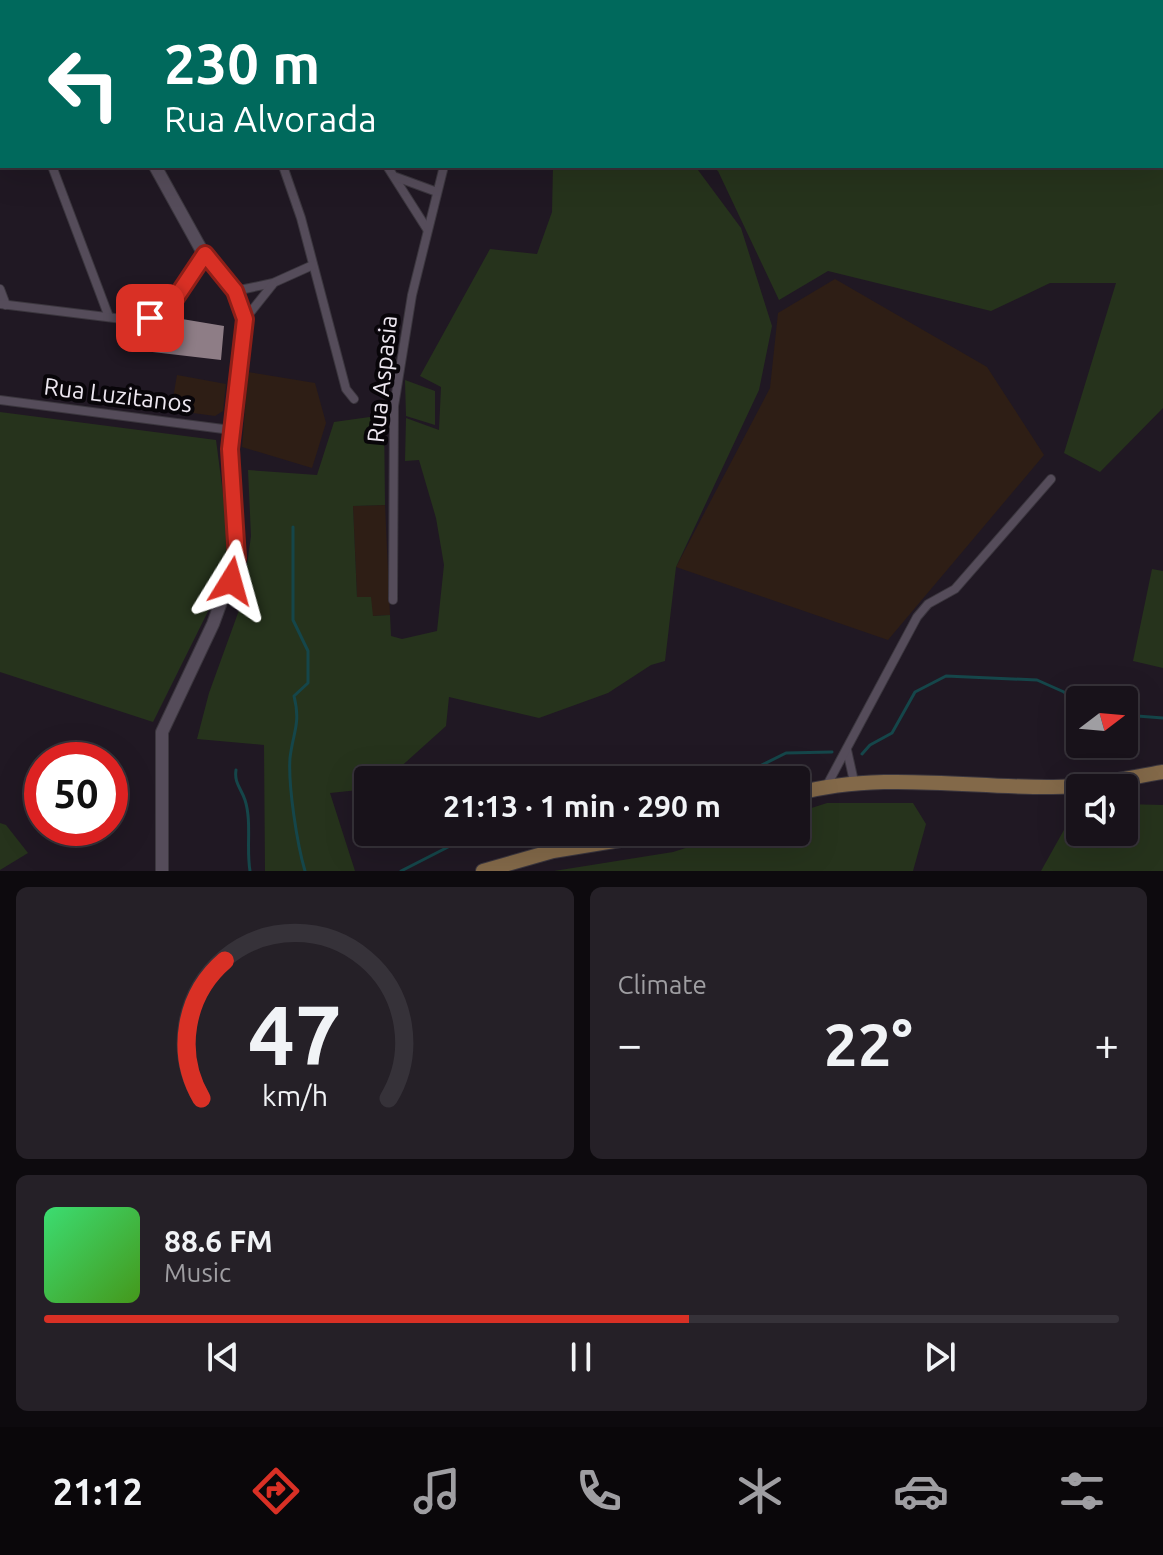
<!DOCTYPE html>
<meta charset="utf-8">
<style>
body{margin:0;font-family:Ubuntu,sans-serif;background:#252027;color:#f1f3f6;height:100vh;display:flex;flex-direction:column;font-size:30px;white-space:nowrap}
*{box-sizing:border-box;margin:0}
p{font-size:26px;color:#9f9ea2}
.icon{flex:none;width:44px;height:44px;fill:none;stroke:currentColor;stroke-width:2;stroke-linecap:round;stroke-linejoin:round}
.map{position:relative;height:871px;overflow:hidden}
.side{display:flex;flex-direction:column;gap:16px;padding:16px;background:#0d0a0e;flex:1}
.side>*{flex:none}
.guide{position:absolute;left:0px;top:0px;width:1164px;height:168px;box-shadow:0 8px 32px #0002,0 0 0 2px #363239;background:#00695c;color:#fff;overflow:hidden}
.needle{width:52px;rotate:74deg}
.tools{position:absolute;left:1066px;top:686px;display:grid;gap:16px}
.tools a{display:grid;place-items:center;width:72px;height:72px;border-radius:8px;background:#18121a;box-shadow:0 8px 32px #0002,0 0 0 2px #363239;font-size:40px}
.speed{position:absolute;left:24px;top:742px;display:flex;gap:16px;font-size:40px;font-weight:700;text-align:center}
.speed>*{display:grid;place-content:center;width:104px;height:104px;border-radius:50%;background:#18121a;box-shadow:0 8px 32px #0002,0 0 0 2px #363239;line-height:1}
.speed .limit{border:12px solid #d22;background:#fff;color:#111}
.pin{position:absolute;display:grid;place-items:center;width:68px;height:68px;color:#fff;margin:-34px;border-radius:16px;box-shadow:0 4px 12px #0006}
.me{position:absolute;width:88px;margin:-44px;rotate:8deg;stroke-linejoin:round;filter:drop-shadow(0 0 6px #0008)}
.turn{display:flex;align-items:center;gap:28px;height:168px;padding:0 32px;font-size:36px}
.turn .icon{width:104px;height:104px;stroke-width:2.5}
.turn b{display:block;font-size:56px;line-height:68px}
.big{font-size:60px;font-weight:700;line-height:1.1}
.side .widget{flex:1;display:flex;flex-direction:column;justify-content:center;gap:12px;min-width:0;padding:0 28px;border-radius:12px;background:#252027}
.side .dial{align-items:center;gap:0}
.dial svg{height:208px;overflow:visible;fill:none;stroke:#363239;stroke-width:7;stroke-linecap:round;text-anchor:middle}
.dial text{fill:#f1f3f6;stroke:none}
.song{display:flex;align-items:center;gap:24px}
.cover{width:96px;height:96px;border-radius:12px;background:linear-gradient(135deg,hsl(140 70% 55%),hsl(100 70% 35%))}
.played{height:8px;border-radius:4px;background:linear-gradient(90deg,#d93025 60%,#363239 60%)}
.keys{display:flex;justify-content:space-around;direction:ltr}
.heat{display:flex;justify-content:space-between;align-items:center;font-size:44px;direction:ltr}
.side .tiles{flex:1;display:grid;gap:16px;grid-template-columns:1fr 1fr}
.widget:last-child{grid-column:span 2}
.trip{position:absolute;left:354px;top:766px;width:456px;height:80px;border-radius:8px;background:#18121a;box-shadow:0 8px 32px #0002,0 0 0 2px #363239;font-weight:700;line-height:80px;text-align:center}
.menu{display:flex;height:128px;justify-content:space-around;align-items:center;background:#0a070a;color:#9f9ea2}
.menu .icon{width:56px;height:56px}
.menu .on{color:#d93025}
.menu b{font-size:36px;color:#f1f3f6}
.map>svg:first-child{display:block}
</style>
<div class="map">
<svg width="1163" height="871" viewBox="0 0 1163 871">
<rect width="100%" height="100%" fill="#201823"/>
<g fill="#2e1e15">
<path d="M835 279 987 367 1044 455 888 640 676 567 770 388 778 313Z"/>
<path d="M248 372 315 383 326 423 312 468 242 447Z"/>
<path d="M177 375 226 384 223 411 215 416 171 410Z"/>
<path d="M385 505 390 615 373 616 357 597 353 506Z"/>
</g>
<g fill="#26331c">
<path d="M471 0H1163V408L1100 472 1064 453 1116 283H1050L991 311 828 271 779 300 718 171 711 166H1162V2Z"/>
<path d="M553 166H695L741 228 772 326 759 390 676 567 665 661 651 665 608 693 539 718 449 697 446 726 386 780H368V789L330 793 355 871H265L264 745 197 739 209 693 242 602 251 536 248 470 317 475 334 422 384 415 385 505 353 506 357 597H371L373 616 390 615 391 636 402 639 437 631 444 565 436 518 419 460 405 461 406 418 439 430 441 387 420 376 490 249 537 254 552 212Z"/>
<path d="M405 380 435 391V425L406 416Z"/>
<path d="M0 412 216 440 232 563 153 722 0 672Z"/>
<path d="M1152 569 1163 571V668L1133 661Z"/>
<path d="M827 803H913L926 824 913 871H554L673 852 736 832H796V813Z"/>
<path d="M1124 804 1163 805V871H1041L1074 812 1080 810V832H1124Z"/>
<path d="M0 823 6 825 28 853 0 870Z"/>
</g>
<g fill="none" stroke-linecap="round" stroke-linejoin="round">
<g stroke="#15464a" stroke-width="3">
<path d="M293 527V620L308 651V683L294 696C301 724 293 732 290 758 288 785 297 844 305 871"/>
<path d="M1124 715 1163 718"/>
<path d="M862 754 870 745 892 733 915 692 946 676 1037 680 1064 692 1080 710"/>
<path d="M236 770C234 783 241 788 245 800 252 822 246 848 250 871"/>
<path d="M732 780 786 753 832 752"/>
<path d="M401 871 450 846 513 832"/>
</g>
</g>
<path fill="#8e7d86" d="M170 317 224 326 221 360 144 351 147 334 168 326 164 320Z"/>
<g fill="none" stroke-linecap="round" stroke-linejoin="round">
<defs>
<g id="minor">
<path d="M124 0 125 2"/>
<path d="M222 0 223 2"/>
<path d="M274 0 275 2"/>
<path d="M389 0 390 2"/>
<path d="M237 2 239 0"/>
<path d="M52 166 109 317"/>
<path d="M283 166 301 218 346 389 354 399"/>
<path d="M387 166 427 229"/>
<path d="M396 177 437 192"/>
<path d="M0 289 6 305"/>
<path d="M235 291 273 283 313 265"/>
<path d="M0 304 139 321 165 309 205 254"/>
<path d="M245 319 273 284"/>
<path d="M0 400 231 430"/>
<path d="M393 600 394 406 412 295 444 166"/>
<path d="M847 750 855 786"/>
<path d="M826 787 917 617 928 604 955 589 1051 479"/>
</g>
<g id="secondary">
<path d="M75 0 76 2"/>
<path d="M155 166 202 251 235 291 245 319 230 449 237 558 213 624 162 732V871"/>
</g>
<g id="primary">
<path d="M796 794C878 771 970 788 1053 787 1090 787 1127 778 1163 772"/>
<path d="M483 871 553 851 669 832"/>
</g>
</defs>
<use href="#minor" stroke="#3b363e" stroke-width="10"/>
<use href="#secondary" stroke="#3b363e" stroke-width="14"/>
<use href="#primary" stroke="#3b363e" stroke-width="16"/>
<use href="#minor" stroke="#554c5a" stroke-width="8"/>
<use href="#secondary" stroke="#554c5a" stroke-width="12"/>
<use href="#primary" stroke="#836949" stroke-width="14"/>
</g>
<g fill="none" stroke-linecap="round" stroke-linejoin="round">
<defs>
<path id="route" d="M150 318 175 299 205 254 235 291 245 319 230 449 237 558 231 581"/>
</defs>
<use href="#route" stroke="#8d1f18" stroke-width="20"/>
<use href="#route" stroke="#d93025" stroke-width="14"/>
</g>
<g text-anchor="middle" dominant-baseline="central" stroke-width="8" stroke-linejoin="round" paint-order="stroke">
<g font-size="24" fill="#ede7f0" stroke="#080509">
<text transform="translate(382 379) rotate(-84)">Rua Aspasia</text>
<text transform="translate(118 395) rotate(7)">Rua Luzitanos</text>
</g>
</g>
</svg>
<div class="tools">
<a><svg class="needle" viewBox="-14 -14 28 28"><path d="M0-13l5 13h-10z" fill="#e53935"/><path d="M0 13l5-13h-10z" fill="#9f9ea2"/></svg></a>
<a><svg class="icon" aria-label="sound" viewBox="0 0 24 24"><path d="M4 9h4l5-4v14l-5-4H4zM17 9q2 3 0 6"/></svg></a>
</div>
<div class="speed"><div class="limit">50</div></div>
<div class="pin" style="left:150px;top:318px;background:#d93025"><svg class="icon" aria-label="arrive" viewBox="0 0 24 24"><path d="M6 21V4h12l-3 4 3 4H6"/></svg></div>
<svg class="me" style="left:231px;top:581px" viewBox="-20 -20 40 40"><path d="M0-17L14 15 0 8-14 15z" fill="#d93025" stroke="#fff" stroke-width="4"/></svg>
<div class="trip">21:13 · 1 min · 290 m</div>
<div class="guide">
<div class="turn"><svg class="icon" aria-label="left" viewBox="0 0 24 24"><path d="M17 20v-9H6M10 6l-5 5 5 5"/></svg><div><b>230 m</b>Rua Alvorada</div></div>
</div>
</div>
<section class="side">
<div class="tiles">
<div class="widget dial"><svg viewBox="0 0 100 80">
<path d="M14 69A42 42 0 1 1 86 69"/>
<path d="M14 69A42 42 0 0 1 23 16" stroke="#d93025"/>
<text x="50" y="56" font-size="32" font-weight="700">47</text>
<text x="50" y="72" font-size="11">km/h</text>
</svg></div>
<div class="widget"><p>Climate</p>
<div class="heat"><a>−</a><b class="big">22°</b><a>+</a></div>
</div>
<div class="widget">
<div class="song"><i class="cover"></i><div><b>88.6 FM</b><p>Music</p></div></div>
<div class="played"></div>
<div class="keys"><svg class="icon" aria-label="previous" viewBox="0 0 24 24"><path d="M18 5L8 12l10 7zM5 5v14"/></svg><svg class="icon" aria-label="pause" viewBox="0 0 24 24"><path d="M8 5v14M16 5v14"/></svg><svg class="icon" aria-label="next" viewBox="0 0 24 24"><path d="M6 5l10 7-10 7zM19 5v14"/></svg></div>
</div>
</div>
</section>
<nav class="menu">
<b>21:12</b>
<svg class="icon on" aria-label="directions" viewBox="0 0 24 24"><path d="M12 3l9 9-9 9-9-9zM9 14v-3h6M13 9l2 2-2 2"/></svg>
<svg class="icon" aria-label="music" viewBox="0 0 24 24"><path d="M9 18V5l10-2v13"/><circle cx="6" cy="18" r="3"/><circle cx="16" cy="16" r="3"/></svg>
<svg class="icon" aria-label="phone" viewBox="0 0 24 24"><path d="M5 4h4l2 5-3 2q2 4 5 5l2-3 5 2v4C11 20 4 13 5 4z"/></svg>
<svg class="icon" aria-label="climate" viewBox="0 0 24 24"><path d="M12 3v18M4 7l16 10M4 17L20 7"/></svg>
<svg class="icon" aria-label="car" viewBox="0 0 24 24"><path d="M5 17H2v-5l4-1 3-4h7l3 4 3 1v5h-3M9 17h6M6 11h13"/><circle cx="7" cy="17" r="2"/><circle cx="17" cy="17" r="2"/></svg>
<svg class="icon" aria-label="filters" viewBox="0 0 24 24"><path d="M4 7h16M4 17h16"/><circle cx="9" cy="7" r="2"/><circle cx="15" cy="17" r="2"/></svg>
</nav>
